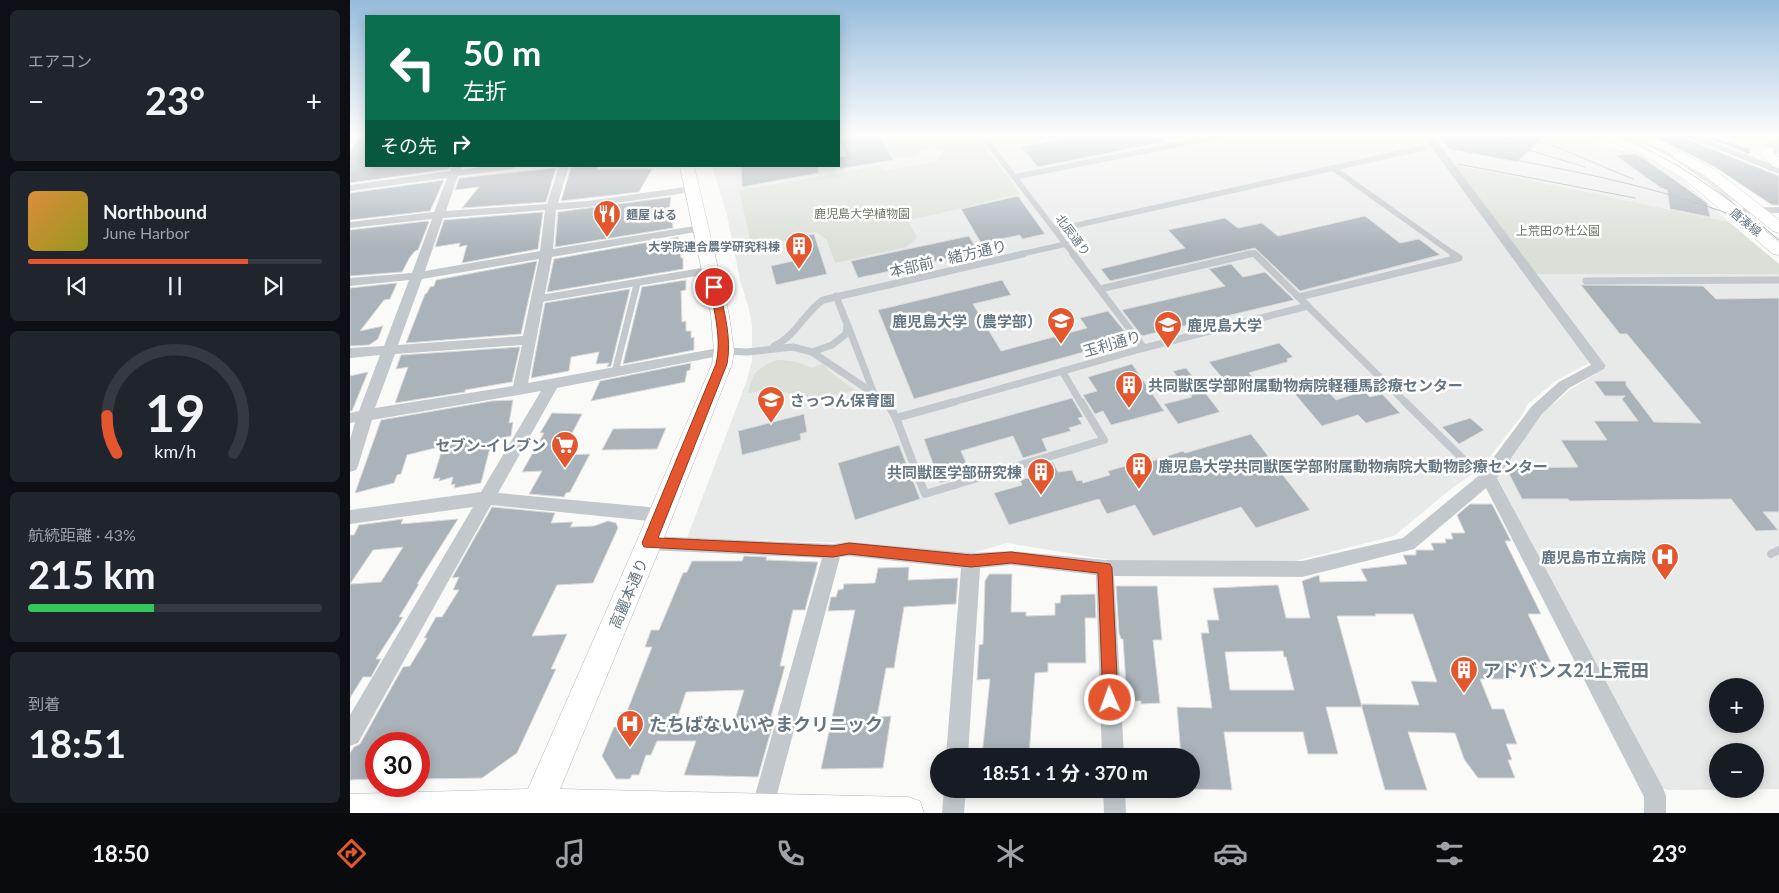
<!DOCTYPE html>
<html lang="ja">
<meta charset="utf-8">
<style>
body{margin:0;font-family:Lato,"Noto Sans JP",sans-serif;background:#20242c;color:#f1f3f6;height:100vh;display:flex;flex-direction:column;font-size:19px;white-space:nowrap}
*{box-sizing:border-box;margin:0}
p{font-size:16px;color:#9ea1a6}
.icon{flex:none;width:28px;height:28px;fill:none;stroke:currentColor;stroke-width:2;stroke-linecap:round;stroke-linejoin:round}
.map{position:relative;flex:1;overflow:hidden}
.drawer{display:flex;flex-direction:column;gap:10px;padding:10px;background:#0d0f14;width:350px}
.drawer>*{flex:none}
.banner{position:absolute;left:15px;top:15px;width:475px;height:152px;border-radius:0px;box-shadow:0 2px 12px #0003;background:#0b6e4f;color:#fff;overflow:hidden}
.fabs{position:absolute;left:1359px;top:678px;display:grid;gap:10px}
.fabs a{display:grid;place-items:center;width:55px;height:55px;border-radius:50%;background:#171b24;box-shadow:0 2px 12px #0003;font-size:25px}
.speed{position:absolute;left:15px;top:732px;display:flex;gap:10px;font-size:25px;font-weight:700;text-align:center}
.speed>*{display:grid;place-content:center;width:65px;height:65px;border-radius:50%;background:#171b24;box-shadow:0 2px 12px #0003;line-height:1}
.speed .limit{border:8px solid #d22;background:#fff;color:#111}
.pin{position:absolute;display:grid;place-items:center;width:42px;height:42px;color:#fff;margin:-21px;border:2px solid #fff;border-radius:50%;box-shadow:0 1px 5px #0007}
.me{position:absolute;width:55px;margin:-28px;rotate:358deg;stroke-linejoin:round;filter:drop-shadow(0 0 4px #0008)}
.turn{display:flex;align-items:center;gap:18px;height:105px;padding:0 15px;font-size:22px}
.turn .icon{width:65px;height:65px;stroke-width:2.5}
.turn b{display:block;font-size:35px;line-height:42px}
.then{display:flex;align-items:center;height:48px;padding:0 15px;background:#0003;gap:10px;font-size:19px}
.big{font-size:38px;font-weight:700;line-height:1.1}
.drawer .widget{flex:1;display:flex;flex-direction:column;justify-content:center;gap:8px;min-width:0;padding:0 18px;border-radius:8px;background:#20242c}
.drawer .dial{align-items:center;gap:0}
.dial svg{height:130px;overflow:visible;fill:none;stroke:#363941;stroke-width:7;stroke-linecap:round;text-anchor:middle}
.dial text{fill:#f1f3f6;stroke:none}
.song{display:flex;align-items:center;gap:15px}
.cover{width:60px;height:60px;border-radius:8px;background:linear-gradient(135deg,hsl(30 70% 55%),hsl(60 70% 35%))}
.played{height:5px;border-radius:2px;background:linear-gradient(90deg,#e4572e 75%,#363941 75%)}
.keys{display:flex;justify-content:space-around;direction:ltr}
.heat{display:flex;justify-content:space-between;align-items:center;font-size:28px;direction:ltr}
.charge{height:8px;border-radius:4px;background:linear-gradient(90deg,#34c759 43%,#363941 0)}
.trip{position:absolute;left:580px;top:748px;width:270px;height:50px;border-radius:25px;background:#171b24;box-shadow:0 2px 12px #0003;font-weight:700;line-height:50px;text-align:center}
.dock{display:flex;height:80px;justify-content:space-around;align-items:center;background:#090b0e;color:#9ea1a6}
.dock .icon{width:35px;height:35px}
.dock .on{color:#e4572e}
.dock b{font-size:22px;color:#f1f3f6}
main{display:flex;flex:1;min-height:0}
.map>svg:first-child{display:block}
</style>
<main>
<section class="drawer">
<div class="widget"><p>エアコン</p>
<div class="heat"><a>−</a><b class="big">23°</b><a>+</a></div>
</div>
<div class="widget">
<div class="song"><i class="cover"></i><div><b>Northbound</b><p>June Harbor</p></div></div>
<div class="played"></div>
<div class="keys"><svg class="icon" aria-label="previous" viewBox="0 0 24 24"><path d="M18 5L8 12l10 7zM5 5v14"/></svg><svg class="icon" aria-label="pause" viewBox="0 0 24 24"><path d="M8 5v14M16 5v14"/></svg><svg class="icon" aria-label="next" viewBox="0 0 24 24"><path d="M6 5l10 7-10 7zM19 5v14"/></svg></div>
</div>
<div class="widget dial"><svg viewBox="0 0 100 80">
<path d="M14 69A42 42 0 1 1 86 69"/>
<path d="M14 69A42 42 0 0 1 8 46" stroke="#e4572e"/>
<text x="50" y="56" font-size="32" font-weight="700">19</text>
<text x="50" y="72" font-size="11">km/h</text>
</svg></div>
<div class="widget"><p>航続距離 · 43%</p><b class="big">215 km</b><div class="charge"></div></div>
<div class="widget"><p>到着</p><b class="big">18:51</b></div>
</section>
<div class="map">
<svg width="1429" height="813" viewBox="0 0 1429 813">
<rect width="100%" height="100%" fill="#fafaf8"/>
<g fill="#e8e9e9" fill-rule="evenodd">
<path d="M489 136H1075L1240 358V362L1204 382 1178 404 1170 418 1131 468 1102 488 1044 536 945 561 759 560 657 543 622 553 499 543 337 538 397 380 402 360V325L399 309 390 280 377 215 362 166H489Z"/>
<path d="M1081 136H1223L1281 153 1286 152 1327 175 1379 222 1102 164Z"/>
<path d="M1186 274H1429V789L1317 790 1308 786 1146 475 1195 411 1221 389 1257 367ZM1368 686H1405V724H1368ZM1368 751H1405V789H1368Z"/>
</g>
<g fill="#dadfd7">
<path d="M536 136H627L670 194C632 202 596 213 558 220L567 238 556 247 485 263 477 240 466 232 440 236 438 240 402 248 389 190 499 172 529 165 536 171 584 162 591 157 592 151 584 148 569 152 568 155 539 160 534 148 540 143Z"/>
<path d="M1265 136C1307 136 1356 176 1388 201H1376L1276 140Z"/>
<path d="M1102 164 1379 222 1429 264V274H1186Z"/>
<path d="M427 360C440 360 450 362 462 368L473 364 484 375 505 390 459 403C438 388 423 390 398 393 403 372 406 369 427 360Z"/>
</g>
<g fill="#aab3b9" stroke="#dcdcda" fill-rule="evenodd">
<path d="M10 136H16V166H100L99 169 0 183V153Z"/>
<path d="M497 136H530L544 160 489 169V157L496 156 489 137Z"/>
<path d="M728 136H814V142L688 167 671 147Z"/>
<path d="M1089 136H1195L1167 162 1099 149Z"/>
<path d="M1302 136H1330L1429 176V205H1422L1365 167Z"/>
<path d="M1357 136 1401 149 1399 151 1401 152 1399 154 1355 137Z"/>
<path d="M1285 154 1292 157 1357 203 1360 217 1320 209 1317 190 1311 188 1265 155Z"/>
<path d="M249 166 247 169H302L289 192 211 201 221 167Z"/>
<path d="M391 166H468L469 173 392 187Z"/>
<path d="M206 168 196 202 112 208 129 187 105 190 109 178Z"/>
<path d="M94 180 80 211 0 220V193Z"/>
<path d="M668 196 695 234 672 239 670 235 631 243 611 209Z"/>
<path d="M321 197 318 219 322 218 323 228 205 247 208 212Z"/>
<path d="M193 212 188 249 112 263 117 245 109 247 110 243 85 247 94 220Z"/>
<path d="M1015 216 1050 243 1069 239 1090 255 950 291 905 248 760 281 751 269 835 248 818 230 875 218 888 228 912 223 928 236Z"/>
<path d="M77 221 79 222 68 250 65 251 60 257 52 272 0 276V230Z"/>
<path d="M464 234 477 274 426 285 421 266 447 260 442 238Z"/>
<path d="M619 236 628 252 508 278 501 261Z"/>
<path d="M328 237 331 258H333V269L197 292 204 259Z"/>
<path d="M187 261 171 334 56 343 75 294 77 293 80 287 84 286 86 280Z"/>
<path d="M881 264 893 277 915 272 944 300 792 336 772 310 875 286 859 269Z"/>
<path d="M336 280V290L331 291 332 322 336 321V331H341V338L344 337V350L273 364 292 287Z"/>
<path d="M652 280 661 295 623 304 651 351 737 328 730 318 758 311 781 339 564 399 528 310Z"/>
<path d="M47 283 40 299 34 300 10 331 33 326 28 339 19 345 0 346V288Z"/>
<path d="M1231 285 1353 286 1366 299 1429 298V512H1413L1428 530 1406 531 1381 499 1219 501 1218 499H1172L1156 468 1228 467 1211 440H1257L1244 421H1288L1272 399 1275 396H1255L1244 381H1276V385L1304 422 1351 423 1277 334H1270Z"/>
<path d="M280 289 261 366 257 367 259 363 246 364 249 352 221 357 219 371 181 378 195 303Z"/>
<path d="M929 343 943 357 937 359 938 361 937 362 899 373 909 384 884 392 859 362Z"/>
<path d="M170 347 162 382 115 390V392L45 403 58 367 46 369 51 355Z"/>
<path d="M341 363 340 370 337 371 335 382 241 401 250 381Z"/>
<path d="M782 364 814 411 761 425 753 411 745 414 733 395 747 391 738 377Z"/>
<path d="M836 368 870 412 828 424 814 404 842 397 823 371Z"/>
<path d="M18 372 2 411H0V376Z"/>
<path d="M967 379 986 400 1014 391 1020 397 1032 394 1050 413 1016 423 1008 415 972 426 939 387Z"/>
<path d="M722 398 733 417 728 418 732 424 719 428 721 431 692 439 697 451 673 458 663 436 611 451 621 474 590 483 574 439Z"/>
<path d="M163 400 159 423 163 422 161 436 142 440 131 483 104 488 105 484 101 485 103 477 89 481 90 478 83 479 93 446 57 455 51 474 47 475 44 483 5 493 31 420 142 401Z"/>
<path d="M202 413 232 414 211 455 240 454 220 492 216 493 214 497 179 494 192 471 172 472 194 433H190Z"/>
<path d="M454 414 457 432 450 434 451 440 392 455 388 431Z"/>
<path d="M1120 418 1134 430 1109 444 1092 427Z"/>
<path d="M316 428 307 449 252 450 263 429Z"/>
<path d="M901 434 960 510 906 528 891 507 803 536 785 505 757 514 749 499 659 525 644 493 672 485 670 480 681 477 677 469 703 462 708 472 722 470 727 481 732 480 733 483 760 475 758 471 782 464 784 467 833 451 835 453Z"/>
<path d="M549 445 570 499 505 520 488 463Z"/>
<path d="M1120 504H1142L1161 541H1155L1191 614H1178L1201 662H1185L1188 668H1157L1162 679H1130L1142 709H1154L1167 744H1156L1162 760H1158L1165 778H1128L1114 759 1105 733 1058 732 1077 790H1035L1011 704 1069 705 1061 681 1087 682 1063 614H1025L1026 616H987L1012 707H976L988 754H958L953 732H874L882 790 841 789V756H831L827 707 862 708 851 633H859L857 620H869L863 588 928 585 936 618H960L952 581 969 575 970 582 1017 581 1011 569 1057 564 1053 555H1066V550H1084L1081 543H1096L1095 539H1103L1101 533H1115L1107 515ZM933 651 934 657H936L944 690H880L875 652Z"/>
<path d="M142 507 205 513 201 523 223 522 220 527 244 526 258 521 266 523 268 528 243 583 207 585 182 636 217 634 201 669H206L167 753 132 778 69 779V744H26V779L0 780V753L4 747 10 744 53 667 60 666 77 638H74L86 617H92L109 590H103L109 577 102 578Z"/>
<path d="M53 519 51 524 108 519 67 584H69L49 617H53L26 659H31L21 677H13L0 698V535H4L9 525ZM53 547 31 582 0 584 23 550Z"/>
<path d="M394 556 417 557 416 560 468 562 455 610H443L430 666H435L420 720H424L408 777 334 775 346 741H307L301 755H296L289 775H282L280 779H266L252 756 264 727H271L302 647H295L301 630H309L333 573 337 572 342 561H392ZM394 690 384 723 325 725 336 692Z"/>
<path d="M559 567 558 580 608 578 606 604 554 607 544 668H536L527 717 541 716 533 768 471 769 505 610 478 611 481 597H486L488 590 493 589 494 584 525 583 528 568Z"/>
<path d="M639 574H662L661 612H676V616L705 615V603H710L711 595 745 594 746 618H735L736 663H698V672L685 673 679 756H632L640 679 627 680 629 645 633 644 635 581Z"/>
<path d="M766 586H807L812 640H803L810 703 791 704V701H784L783 698H777L773 639H771L769 633Z"/>
</g>
<g fill="none" stroke-linecap="round" stroke-linejoin="round">
<path stroke="#d5d9db" stroke-width="15" stroke-dasharray="15 8" stroke-linecap="butt" d="M1418 151 1429 145"/>
<defs>
<g id="secondary">
<path d="M1252 136C1310 132 1386 207 1429 242V255L1423 254 1334 179 1298 157 1254 139Z"/>
<path d="M1418 147 1423 148 1424 154 1429 157V168L1424 167 1410 155 1413 148Z"/>
<path d="M1330 152 1364 169 1429 220V233L1423 231 1354 175 1325 159 1323 156 1325 153Z"/>
<path d="M330 166H344L379 315 384 351 382 364 312 543 210 789 558 797 570 801 574 813H0V794L178 789 286 543 362 364 364 351 361 315Z"/>
</g>
</defs>
<use href="#secondary" stroke="#b3babf" stroke-width="1"/>
<g stroke="#c3c8cc" stroke-width="5.5">
<path d="M633 136 724 255"/>
<path d="M983 168 1105 255"/>
<path d="M664 177 870 136"/>
<path d="M705 230 1073 148"/>
<path d="M667 255 716 244"/>
<path d="M894 255 904 253 906 255"/>
</g>
<g stroke="#c3c8cc" stroke-width="7">
<path d="M723 254 794 348"/>
<path d="M905 254 1056 403"/>
<path d="M1236 281 1429 280"/>
<path d="M750 289 900 254"/>
<path d="M949 297 1109 258 1103 254"/>
<path d="M188 299 361 270"/>
<path d="M498 326 523 391"/>
<path d="M424 346C446 336 454 313 473 300L673 254"/>
<path d="M374 351 397 352 443 347 462 352 538 403"/>
<path d="M462 352 482 345 496 334 497 324 486 296"/>
<path d="M712 371 731 403"/>
<path d="M265 372 287 284"/>
<path d="M600 403 794 348 958 306"/>
</g>
<g stroke="#c3c8cc" stroke-width="8">
<path d="M537 402 546 418 575 494 754 440 731 402"/>
<path d="M1055 402 1120 466"/>
<path d="M546 418 604 402"/>
<path d="M1421 554 1429 550"/>
</g>
<g fill="#c3c8cc" fill-rule="evenodd">
<path d="M1073 136H1083L1256 366 1254 369 1219 388 1192 414 1147 478 1313 788 1316 796V813H1294V797L1136 488 1064 549 952 577 764 576 774 756H752L746 575 661 565 630 568 618 756H596L611 568 499 556 490 557 422 813H400L472 558 299 550 293 548 290 543 293 538 299 536 483 544 499 542 621 553 661 551 755 560 952 561 1053 538 1132 473 1182 406 1209 382 1241 365Z"/>
<path d="M1334 136H1347L1429 167V174Z"/>
<path d="M102 166H112L111 170 137 166H167L162 169 108 176 96 211 197 204 209 166H219L208 203 238 201 342 186 347 189 342 192 238 207 206 210 203 249 351 225 357 228 351 231 202 257 178 383 374 347 379 348 381 351 379 354 374 355 207 388 148 493 309 508 315 510 318 515 315 520 309 522 141 505 8 743 0 746V715L123 507 0 524V510L131 492 191 391 22 420 8 466 6 470 0 472V440L5 422 0 423V413L9 411 30 355 0 358V348L34 346 59 280 0 286V278L62 273 82 219 0 228V222L84 212 97 178 0 191V185L100 171ZM195 210 190 251 75 271 93 218ZM189 259 173 336 48 345 72 279ZM172 345 163 386 25 408 45 354Z"/>
<path d="M1429 207V213L1381 214 1375 211 1381 208Z"/>
<path d="M594 789H616L614 813H592Z"/>
<path d="M753 789H775L776 813H754Z"/>
</g>
<use href="#secondary" fill="#fff" fill-rule="evenodd"/>
<g stroke="#a2aab0" stroke-width="1">
<path d="M1169 136 1204 146 1283 179"/>
<path d="M1268 136C1329 161 1379 198 1429 240"/>
<path d="M1152 142 1235 167"/>
<path d="M1100 148C1208 168 1313 185 1415 228"/>
<path d="M1108 164 1285 198"/>
</g>
</g>
<linearGradient id="sky" x2="0" y2="1"><stop stop-color="#96bcdc"/><stop offset="0.54" stop-color="#fdfdfc"/><stop offset="1" stop-color="#fdfdfc" stop-opacity="0"/></linearGradient>
<rect width="1429" height="250" fill="url(#sky)"/>
<path fill="#e4572e" stroke="#94391e" d="M364 284 369 287C374 312 382 338 377 364L308 538 483 546 499 543 621 555 661 552 760 564 762 568 768 700 766 705 760 707 755 705 753 700 748 573 661 563 621 567 499 554 483 557 294 547 292 543 366 364C372 338 364 312 360 287Z"/>
<defs>
<symbol id="restaurant-pin" viewBox="-11 -11 22 30"><path d="M0 17L-7.5 6A9.5 9.5 0 1 1 7.5 6Z" fill="#e4572e" stroke="#fff"/><path d="M-5-6h1v4h1v-4h1v4h1v-4h1v5L-1.5 .5V6h-2V.5L-5-1ZM5-6V6H3V1.5H1.5Q1.5-4 5-6Z" fill="#fff"/></symbol>
<symbol id="building-pin" viewBox="-11 -11 22 30"><path d="M0 17L-7.5 6A9.5 9.5 0 1 1 7.5 6Z" fill="#e4572e" stroke="#fff"/><path d="M-4-6H4V6H1V3H-1V6H-4ZM-2.5-4.3h1.7v1.8h-1.7ZM.8-4.3h1.7v1.8H.8ZM-2.5-1h1.7V.8h-1.7ZM.8-1h1.7V.8H.8Z" fill="#fff"/></symbol>
<symbol id="university-pin" viewBox="-11 -11 22 30"><path d="M0 17L-7.5 6A9.5 9.5 0 1 1 7.5 6Z" fill="#e4572e" stroke="#fff"/><path d="M0-5L7-2L0 1L-7-2ZM-4 1L0 2.5L4 1V4Q0 6-4 4Z" fill="#fff"/></symbol>
<symbol id="school-pin" viewBox="-11 -11 22 30"><path d="M0 17L-7.5 6A9.5 9.5 0 1 1 7.5 6Z" fill="#e4572e" stroke="#fff"/><path d="M0-5L7-2L0 1L-7-2ZM-4 1L0 2.5L4 1V4Q0 6-4 4Z" fill="#fff"/></symbol>
<symbol id="supermarket-pin" viewBox="-11 -11 22 30"><path d="M0 17L-7.5 6A9.5 9.5 0 1 1 7.5 6Z" fill="#e4572e" stroke="#fff"/><path d="M-6-5.5h2.5l.6 2H6L4.5 2H-2.5L-4.4-4H-6ZM-1.5 3.2a1.3 1.3 0 1 0 .1 0ZM3 3.2a1.3 1.3 0 1 0 .1 0Z" fill="#fff"/></symbol>
<symbol id="hospital-pin" viewBox="-11 -11 22 30"><path d="M0 17L-7.5 6A9.5 9.5 0 1 1 7.5 6Z" fill="#e4572e" stroke="#fff"/><path d="M-5-5h3v3.5h4V-5h3V5h-3V1.5h-4V5h-3Z" fill="#fff"/></symbol>
</defs>
<g fill-rule="evenodd">
<use href="#restaurant-pin" x="241" y="198" width="32" height="43"/>
<use href="#building-pin" x="433" y="230" width="32" height="43"/>
<use href="#university-pin" x="695" y="305" width="32" height="43"/>
<use href="#university-pin" x="802" y="309" width="32" height="43"/>
<use href="#building-pin" x="763" y="369" width="32" height="43"/>
<use href="#school-pin" x="405" y="384" width="32" height="43"/>
<use href="#supermarket-pin" x="199" y="429" width="32" height="43"/>
<use href="#building-pin" x="773" y="450" width="32" height="43"/>
<use href="#building-pin" x="675" y="456" width="32" height="43"/>
<use href="#hospital-pin" x="1299" y="541" width="32" height="43"/>
<use href="#building-pin" x="1098" y="654" width="32" height="43"/>
<use href="#hospital-pin" x="264" y="708" width="32" height="43"/>
</g>
<g text-anchor="middle" dominant-baseline="central" stroke-width="5" stroke-linejoin="round" paint-order="stroke">
<g font-size="12" fill="#687a64" stroke="#fff">
<text x="512" y="213">鹿児島大学植物園</text>
<text x="1208" y="230">上荒田の杜公園</text>
</g>
<g font-size="12" font-weight="bold" fill="#657683" stroke="#fff" text-anchor="start">
<text x="276" y="214">麺屋 はる</text>
<text x="430" y="246" text-anchor="end">大学院連合農学研究科棟</text>
</g>
<g font-size="12" fill="#657683" stroke="#fff">
<text transform="translate(1396 222) rotate(40)">唐湊線</text>
<text transform="translate(723 235) rotate(53)">北辰通り</text>
</g>
<g font-size="15" fill="#657683" stroke="#fff">
<text transform="translate(598 258) rotate(-13)">本部前・緒方通り</text>
<text transform="translate(762 343) rotate(-16)">玉利通り</text>
<text transform="translate(278 593) rotate(-67)">高麗本通り</text>
</g>
<g font-size="15" font-weight="bold" fill="#657683" stroke="#fff" text-anchor="end">
<text x="692" y="321">鹿児島大学（農学部）</text>
<text x="837" y="325" text-anchor="start">鹿児島大学</text>
<text x="798" y="385" text-anchor="start">共同獣医学部附属動物病院軽種馬診療センター</text>
<text x="440" y="400" text-anchor="start">さっつん保育園</text>
<text x="196" y="445">セブン-イレブン</text>
<text x="808" y="466" text-anchor="start">鹿児島大学共同獣医学部附属動物病院大動物診療センター</text>
<text x="672" y="472">共同獣医学部研究棟</text>
<text x="1296" y="557">鹿児島市立病院</text>
</g>
<g font-size="18" font-weight="bold" fill="#657683" stroke="#fff" text-anchor="start">
<text x="1133" y="670">アドバンス21上荒田</text>
<text x="299" y="724">たちばないいやまクリニック</text>
</g>
</g>
</svg>
<div class="fabs">
<a>+</a>
<a>−</a>
</div>
<div class="speed"><div class="limit">30</div></div>
<div class="pin" style="left:364px;top:287px;background:#d93025"><svg class="icon" aria-label="arrive" viewBox="0 0 24 24"><path d="M6 21V4h12l-3 4 3 4H6"/></svg></div>
<svg class="me" style="left:760px;top:700px" viewBox="-20 -20 40 40"><circle r="17" fill="#e4572e" stroke="#fff" stroke-width="3"/><path d="M0-11L8 9 0 5-8 9z" fill="#fff"/></svg>
<div class="trip">18:51 · 1 分 · 370 m</div>
<div class="banner">
<div class="turn"><svg class="icon" aria-label="left" viewBox="0 0 24 24"><path d="M17 20v-9H6M10 6l-5 5 5 5"/></svg><div><b>50 m</b>左折</div></div>
<div class="then">その先<svg class="icon" aria-label="right" viewBox="0 0 24 24"><path d="M7 20v-9h11M14 6l5 5-5 5"/></svg></div>
</div>
</div>
</main>
<nav class="dock">
<b>18:50</b>
<svg class="icon on" aria-label="directions" viewBox="0 0 24 24"><path d="M12 3l9 9-9 9-9-9zM9 14v-3h6M13 9l2 2-2 2"/></svg>
<svg class="icon" aria-label="music" viewBox="0 0 24 24"><path d="M9 18V5l10-2v13"/><circle cx="6" cy="18" r="3"/><circle cx="16" cy="16" r="3"/></svg>
<svg class="icon" aria-label="phone" viewBox="0 0 24 24"><path d="M5 4h4l2 5-3 2q2 4 5 5l2-3 5 2v4C11 20 4 13 5 4z"/></svg>
<svg class="icon" aria-label="climate" viewBox="0 0 24 24"><path d="M12 3v18M4 7l16 10M4 17L20 7"/></svg>
<svg class="icon" aria-label="car" viewBox="0 0 24 24"><path d="M5 17H2v-5l4-1 3-4h7l3 4 3 1v5h-3M9 17h6M6 11h13"/><circle cx="7" cy="17" r="2"/><circle cx="17" cy="17" r="2"/></svg>
<svg class="icon" aria-label="filters" viewBox="0 0 24 24"><path d="M4 7h16M4 17h16"/><circle cx="9" cy="7" r="2"/><circle cx="15" cy="17" r="2"/></svg>
<b>23°</b>
</nav>
